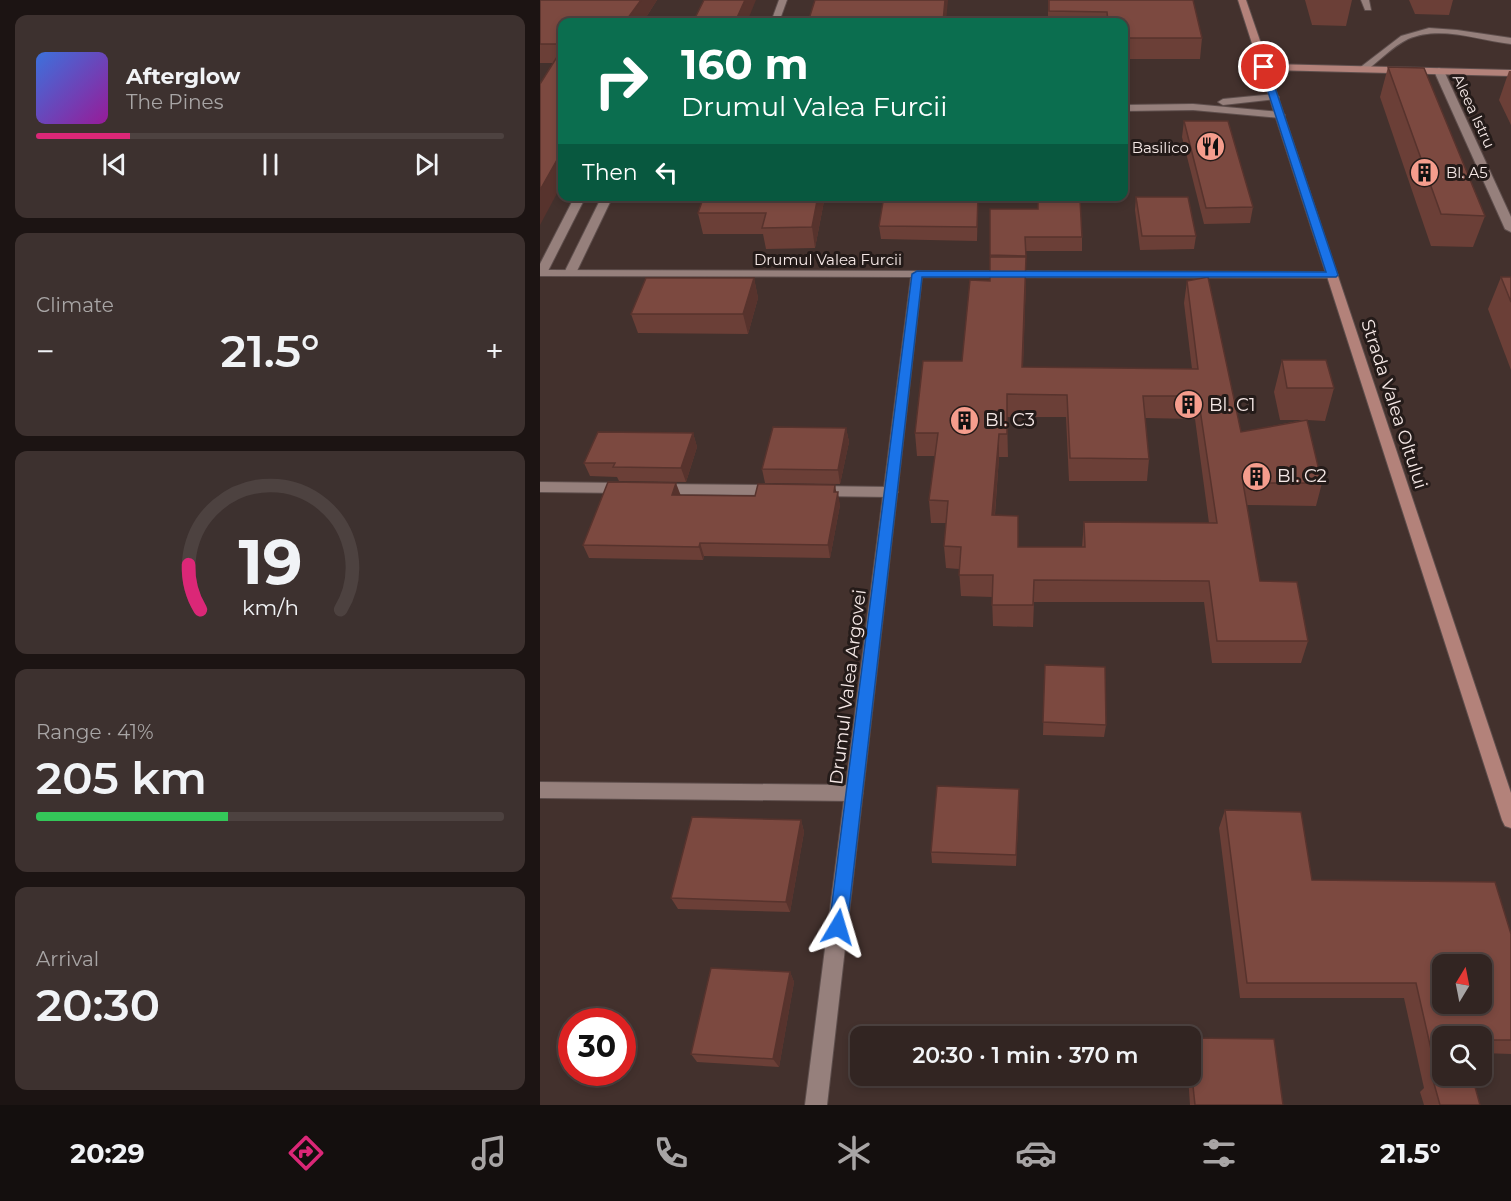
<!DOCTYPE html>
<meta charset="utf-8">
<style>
body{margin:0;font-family:Montserrat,sans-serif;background:#3d312f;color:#f1f3f6;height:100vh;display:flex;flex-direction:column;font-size:22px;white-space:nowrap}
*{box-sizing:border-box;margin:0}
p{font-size:20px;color:#a8a5a5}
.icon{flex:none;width:33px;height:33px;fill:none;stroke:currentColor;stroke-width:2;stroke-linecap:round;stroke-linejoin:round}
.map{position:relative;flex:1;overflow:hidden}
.details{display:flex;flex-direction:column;gap:15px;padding:15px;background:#1c1413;width:540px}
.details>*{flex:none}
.top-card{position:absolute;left:18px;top:18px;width:570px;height:183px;border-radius:12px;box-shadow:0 3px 9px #0003,0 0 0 2px #4d4240;background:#0b6e4f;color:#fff;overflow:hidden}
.needle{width:39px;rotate:10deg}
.controls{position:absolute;left:892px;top:954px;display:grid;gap:12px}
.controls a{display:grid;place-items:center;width:60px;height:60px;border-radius:12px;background:#322522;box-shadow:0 3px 9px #0003,0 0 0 2px #4d4240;font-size:30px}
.speed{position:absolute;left:18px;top:1008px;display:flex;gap:12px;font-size:30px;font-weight:700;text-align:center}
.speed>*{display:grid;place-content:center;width:78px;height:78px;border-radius:50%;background:#322522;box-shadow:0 3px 9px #0003,0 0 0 2px #4d4240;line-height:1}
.speed .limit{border:9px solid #d22;background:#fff;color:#111}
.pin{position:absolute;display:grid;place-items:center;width:51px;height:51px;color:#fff;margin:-26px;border:3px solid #fff;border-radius:50%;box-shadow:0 2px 6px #0007}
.me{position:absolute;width:66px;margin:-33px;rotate:7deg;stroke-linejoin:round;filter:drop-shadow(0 0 4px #0008)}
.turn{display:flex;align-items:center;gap:21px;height:126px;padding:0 24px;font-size:27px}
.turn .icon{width:78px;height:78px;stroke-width:2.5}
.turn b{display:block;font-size:42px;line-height:51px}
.then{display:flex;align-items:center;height:57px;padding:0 24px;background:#0003;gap:12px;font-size:22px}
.big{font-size:45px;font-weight:600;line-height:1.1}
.details .widget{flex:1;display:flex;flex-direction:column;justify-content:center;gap:9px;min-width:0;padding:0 21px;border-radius:12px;background:#3d312f}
.details .dial{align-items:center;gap:0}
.dial svg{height:156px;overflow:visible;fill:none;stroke:#4d4240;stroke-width:7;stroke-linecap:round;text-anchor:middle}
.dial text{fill:#f1f3f6;stroke:none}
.song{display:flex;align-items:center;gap:18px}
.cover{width:72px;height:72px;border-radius:9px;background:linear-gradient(135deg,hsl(220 70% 55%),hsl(300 70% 35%))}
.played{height:6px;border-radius:3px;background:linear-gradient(90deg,#db2777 20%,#4d4240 20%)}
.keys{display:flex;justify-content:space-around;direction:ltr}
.heat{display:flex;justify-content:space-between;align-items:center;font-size:33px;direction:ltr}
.charge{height:9px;border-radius:4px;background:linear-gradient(90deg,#34c759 41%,#4d4240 0)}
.trip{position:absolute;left:310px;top:1026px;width:351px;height:60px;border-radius:12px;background:#322522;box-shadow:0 3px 9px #0003,0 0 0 2px #4d4240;font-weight:600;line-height:60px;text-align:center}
.tab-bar{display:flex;height:96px;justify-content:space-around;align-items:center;background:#140f0e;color:#a8a5a5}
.tab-bar .icon{width:42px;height:42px}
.tab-bar .current{color:#db2777}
.tab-bar b{font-size:27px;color:#f1f3f6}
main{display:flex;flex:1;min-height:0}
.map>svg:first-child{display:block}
</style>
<main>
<section class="details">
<div class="widget">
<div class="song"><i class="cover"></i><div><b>Afterglow</b><p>The Pines</p></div></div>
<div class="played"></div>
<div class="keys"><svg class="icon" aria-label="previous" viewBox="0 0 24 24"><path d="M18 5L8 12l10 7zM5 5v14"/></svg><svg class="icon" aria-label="pause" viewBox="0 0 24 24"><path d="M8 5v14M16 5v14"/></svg><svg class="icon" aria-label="next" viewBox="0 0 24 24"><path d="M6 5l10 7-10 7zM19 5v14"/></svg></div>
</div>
<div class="widget"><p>Climate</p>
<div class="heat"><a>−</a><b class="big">21.5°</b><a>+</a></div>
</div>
<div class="widget dial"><svg viewBox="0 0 100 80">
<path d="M14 69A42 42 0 1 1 86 69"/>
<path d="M14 69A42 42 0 0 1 8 46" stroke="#db2777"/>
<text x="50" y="56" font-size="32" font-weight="700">19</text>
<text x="50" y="72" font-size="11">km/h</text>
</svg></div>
<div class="widget"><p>Range · 41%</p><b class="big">205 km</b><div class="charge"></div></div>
<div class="widget"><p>Arrival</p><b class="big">20:30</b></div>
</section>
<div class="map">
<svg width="971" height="1105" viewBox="0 0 971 1105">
<rect width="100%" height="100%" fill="#43312d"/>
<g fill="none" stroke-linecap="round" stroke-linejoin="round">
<defs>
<g id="lane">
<path d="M889 28 917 30 971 38V44C938 40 900 25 868 39 852 47 840 60 826 71L818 69 861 36Z"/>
<path d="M734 94 739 97 737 99 683 105 678 102 683 99Z"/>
<path d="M653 104 740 112 745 115 740 118 653 110 584 111V105Z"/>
<path d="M35 196H46L7 273 0 276V264Z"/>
<path d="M62 196H73L36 273 30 276 26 275 24 273Z"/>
<path d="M0 482 84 483 91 488 84 493 0 492Z"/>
<path d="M120 484 237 485 244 490 237 495 120 494 113 489Z"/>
<path d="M276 486 351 487 358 492 351 497 276 496 269 491Z"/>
<path d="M0 782 314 785 320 787 323 793 320 799 314 801 0 798Z"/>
</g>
<g id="street">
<path d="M239 0H247L239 22H231Z"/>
<path d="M821 0H829L831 10H825Z"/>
<path d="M899 68 904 71 971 217V232L965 229 894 71Z"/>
<path d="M0 270 792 272 798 275 792 278 382 277 287 1105H265L371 277 0 276Z"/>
</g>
<path id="secondary" d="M698 0H706L728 64 971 70V76L729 70 971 793V828L965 826 962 820Z"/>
</defs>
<use href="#lane" stroke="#5e4e4c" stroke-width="2"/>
<use href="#street" stroke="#5e4e4c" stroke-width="2"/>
<use href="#secondary" stroke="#5e4e4c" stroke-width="2"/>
<use href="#lane" fill="#96807c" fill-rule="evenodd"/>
<use href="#street" fill="#96807c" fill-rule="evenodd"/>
<use href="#secondary" fill="#b3827a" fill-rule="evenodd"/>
</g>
<g fill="#6b3f37" fill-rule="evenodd">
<path d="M0 0H117L103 22H22V184L14 63H0Z"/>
<path d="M508 0H653L662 38 660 59H584V22H508Z"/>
<path d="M765 0H812L806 26 772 25Z"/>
<path d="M869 0H913L909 15 875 14Z"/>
<path d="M848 67 945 216 933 247 891 246 840 97Z"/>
<path d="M969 71H971V125L959 100Z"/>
<path d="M644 121 713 207 710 223 664 224 642 137Z"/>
<path d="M285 196 275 248 226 249 223 234H163L158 213Z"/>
<path d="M438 196 437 241 341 239 339 226Z"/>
<path d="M596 197 656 236 654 249 600 250 595 210Z"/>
<path d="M450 209 542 237V251H485L486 280 483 367 652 369 644 303 647 281 701 432 763 420H740L734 392 742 360 794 388 785 421 767 420 782 483 776 506 707 505 720 581 768 641 761 663H672L664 602H494L493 627 453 626 452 597 421 596 419 569 406 568 404 546 406 523H391L389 500 395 456H377L375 433 422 361 450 281ZM467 417H526L529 481H607L609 459 605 418 655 419 669 523 544 522 542 547H478L455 515 459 457H468Z"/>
<path d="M961 277H971V370L948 309Z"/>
<path d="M214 278 218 298 208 334 98 333 91 314Z"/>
<path d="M306 428 309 442 300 484 225 483 222 469Z"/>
<path d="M153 433 157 447 146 482 79 481 77 477 50 476 44 463Z"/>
<path d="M296 492 300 505 290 558 164 556 163 560 49 558 43 545 141 495 215 496Z"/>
<path d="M505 665 566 725 564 737 503 735Z"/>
<path d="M479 801 476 866 392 863 391 852Z"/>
<path d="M685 810 772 880 971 934V1054L942 1053V1036H903L940 1105H884L880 1092 884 1088 864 998H700L679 828Z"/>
<path d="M261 820 264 832 250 912 138 909 131 898Z"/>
<path d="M250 972 254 982 239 1067 157 1062 151 1054Z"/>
<path d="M651 1038 743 1105H650L648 1076H651Z"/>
</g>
<g fill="#57332d">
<path d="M101 0H117L103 22H85Z"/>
<path d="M205 0H216L207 22H195Z"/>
<path d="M405 0H408L406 22H403Z"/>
<path d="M22 151V184L0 225V190Z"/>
<path d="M278 196H285L275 248 272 227Z"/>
<path d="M438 196V209L437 241V227Z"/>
<path d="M486 257V280L482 389V367Z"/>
<path d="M214 278 218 298 208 334 203 314Z"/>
<path d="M306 428 309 442 300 484 298 470Z"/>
<path d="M153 433 157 447 146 482 141 468Z"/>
<path d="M459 434V457L453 537 452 515Z"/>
<path d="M136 483 141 496 132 495Z"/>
<path d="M295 485 297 496 298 492 300 505 290 558 288 545Z"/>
<path d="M160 543 164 556 163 560 159 547Z"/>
<path d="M479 789V801L476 866V855Z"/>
<path d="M261 820 264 832 250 912 246 902Z"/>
<path d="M250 972 254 982 239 1067 233 1059Z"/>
</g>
<g fill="#7c4940" stroke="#57332d" stroke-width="1.5" fill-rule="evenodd">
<path d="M0 0H101L85 22H22V44H0Z"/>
<path d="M164 0H205L195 22H153Z"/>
<path d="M275 0H405L403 22H268Z"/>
<path d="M509 0H653L662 38H584V22H568L567 12 509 11Z"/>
<path d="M22 49V151L0 190V84Z"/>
<path d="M848 67 884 68 945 216 901 214Z"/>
<path d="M644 121H688L713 207 666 208Z"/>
<path d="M164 196H278L272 227 222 228 226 213H158Z"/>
<path d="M344 196H438L437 227 339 226Z"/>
<path d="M596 197H648L656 236H602Z"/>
<path d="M498 200H540L542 237H485L486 256 450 255V209H498Z"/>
<path d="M450 257H486L482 367 658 369 647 281 668 277 701 432 767 420 782 483H703L720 581 757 582 768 641H677L669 581 494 580 493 605H452L453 575H419L421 547 404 546 408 501 389 500 398 433H375L383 361H422L430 280 450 281ZM467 394 527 395 530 458 609 459 603 396H658L677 523 544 522 545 547H478V516L452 515 459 434H467Z"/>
<path d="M961 277H971V302Z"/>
<path d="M106 278H214L203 314H91Z"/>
<path d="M742 360H786L794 388H747Z"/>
<path d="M233 427 306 428 298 470 222 469Z"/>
<path d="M58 432 153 433 141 468 73 467 75 463H44Z"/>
<path d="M68 482 136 483 132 495 215 496 218 484 295 485 294 492H298L288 545 160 543 159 547 43 545Z"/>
<path d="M505 665 565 667 566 725 503 722Z"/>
<path d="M397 786 479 789 476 855 391 852Z"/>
<path d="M685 810 761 812 772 880 955 882 971 934V1040H942V1036H903V1076H932L940 1105H900L893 1080H898L876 983H707ZM903 964H942V1004H903Z"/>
<path d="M152 817 261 820 246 902 131 898Z"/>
<path d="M171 968 250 972 233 1059 151 1054Z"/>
<path d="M651 1038 734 1039 743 1105H655L651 1067Z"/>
</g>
<path fill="#1a73e8" stroke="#114b97" stroke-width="1.5" d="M724 64 728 67 798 275 796 277H382L307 927 304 933 298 936 292 933 289 927 372 274 377 271 786 272 720 67Z"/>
<defs>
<symbol id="restaurant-disc" viewBox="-11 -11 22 22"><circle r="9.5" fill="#f59d8d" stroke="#241b19"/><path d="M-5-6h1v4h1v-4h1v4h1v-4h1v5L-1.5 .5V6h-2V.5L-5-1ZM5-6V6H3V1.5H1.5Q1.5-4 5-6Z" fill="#111"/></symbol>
<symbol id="building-disc" viewBox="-11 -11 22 22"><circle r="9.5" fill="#f59d8d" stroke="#241b19"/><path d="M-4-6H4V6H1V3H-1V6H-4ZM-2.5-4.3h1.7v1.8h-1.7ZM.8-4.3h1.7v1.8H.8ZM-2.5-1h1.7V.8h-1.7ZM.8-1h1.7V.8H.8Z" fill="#111"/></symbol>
</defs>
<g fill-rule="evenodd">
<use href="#restaurant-disc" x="654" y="130" width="33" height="33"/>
<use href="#building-disc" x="868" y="156" width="33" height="33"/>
<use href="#building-disc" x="632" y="388" width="33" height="33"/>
<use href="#building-disc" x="408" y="404" width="33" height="33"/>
<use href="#building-disc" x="700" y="460" width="33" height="33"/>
</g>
<g text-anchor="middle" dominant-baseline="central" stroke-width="6" stroke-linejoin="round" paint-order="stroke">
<g font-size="15" fill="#f6e9e7" stroke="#241b19">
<text transform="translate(934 111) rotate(65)">Aleea Istru</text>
<text x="288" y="259">Drumul Valea Furcii</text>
</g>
<g font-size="15" fill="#f6e9e7" stroke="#241b19" text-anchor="end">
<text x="649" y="147">Basilico</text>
<text x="906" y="172" text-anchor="start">Bl. A5</text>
</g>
<g font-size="18" fill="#f6e9e7" stroke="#241b19">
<text transform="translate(854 404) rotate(72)">Strada Valea Oltului</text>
<text transform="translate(308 687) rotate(-83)">Drumul Valea Argovei</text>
</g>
<g font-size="18" fill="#f6e9e7" stroke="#241b19" text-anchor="start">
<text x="669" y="405">Bl. C1</text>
<text x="445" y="420">Bl. C3</text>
<text x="737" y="476">Bl. C2</text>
</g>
</g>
</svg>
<div class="controls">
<a><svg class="needle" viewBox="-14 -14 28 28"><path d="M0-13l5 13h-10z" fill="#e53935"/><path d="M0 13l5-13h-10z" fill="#a8a5a5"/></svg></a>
<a><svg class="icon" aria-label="search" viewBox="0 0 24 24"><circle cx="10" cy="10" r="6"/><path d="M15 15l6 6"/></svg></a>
</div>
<div class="speed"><div class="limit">30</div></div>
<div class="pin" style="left:724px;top:67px;background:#d93025"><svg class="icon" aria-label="arrive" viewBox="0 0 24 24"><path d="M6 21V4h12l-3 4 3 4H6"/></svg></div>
<svg class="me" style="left:298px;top:927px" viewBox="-20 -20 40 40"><path d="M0-17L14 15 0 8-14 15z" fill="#1a73e8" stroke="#fff" stroke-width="4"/></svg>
<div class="trip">20:30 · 1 min · 370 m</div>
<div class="top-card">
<div class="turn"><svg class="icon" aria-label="right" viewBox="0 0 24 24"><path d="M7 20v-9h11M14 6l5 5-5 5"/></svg><div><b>160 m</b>Drumul Valea Furcii</div></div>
<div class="then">Then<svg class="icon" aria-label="left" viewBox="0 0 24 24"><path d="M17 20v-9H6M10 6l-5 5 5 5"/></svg></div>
</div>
</div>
</main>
<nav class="tab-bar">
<b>20:29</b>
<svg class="icon current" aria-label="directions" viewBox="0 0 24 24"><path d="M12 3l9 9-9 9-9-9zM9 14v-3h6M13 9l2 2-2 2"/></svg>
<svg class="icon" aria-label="music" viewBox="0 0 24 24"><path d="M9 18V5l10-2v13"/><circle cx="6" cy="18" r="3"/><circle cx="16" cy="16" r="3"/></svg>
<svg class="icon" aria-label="phone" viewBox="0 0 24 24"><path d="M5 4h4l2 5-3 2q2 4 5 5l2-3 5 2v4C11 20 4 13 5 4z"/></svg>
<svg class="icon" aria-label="climate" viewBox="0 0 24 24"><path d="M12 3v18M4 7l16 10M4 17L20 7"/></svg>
<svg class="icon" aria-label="car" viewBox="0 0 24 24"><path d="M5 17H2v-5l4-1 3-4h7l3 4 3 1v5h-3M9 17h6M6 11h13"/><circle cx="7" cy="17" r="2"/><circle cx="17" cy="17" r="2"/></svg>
<svg class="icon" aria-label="filters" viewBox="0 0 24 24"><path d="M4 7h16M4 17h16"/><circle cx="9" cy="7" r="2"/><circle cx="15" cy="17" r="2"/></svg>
<b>21.5°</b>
</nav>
